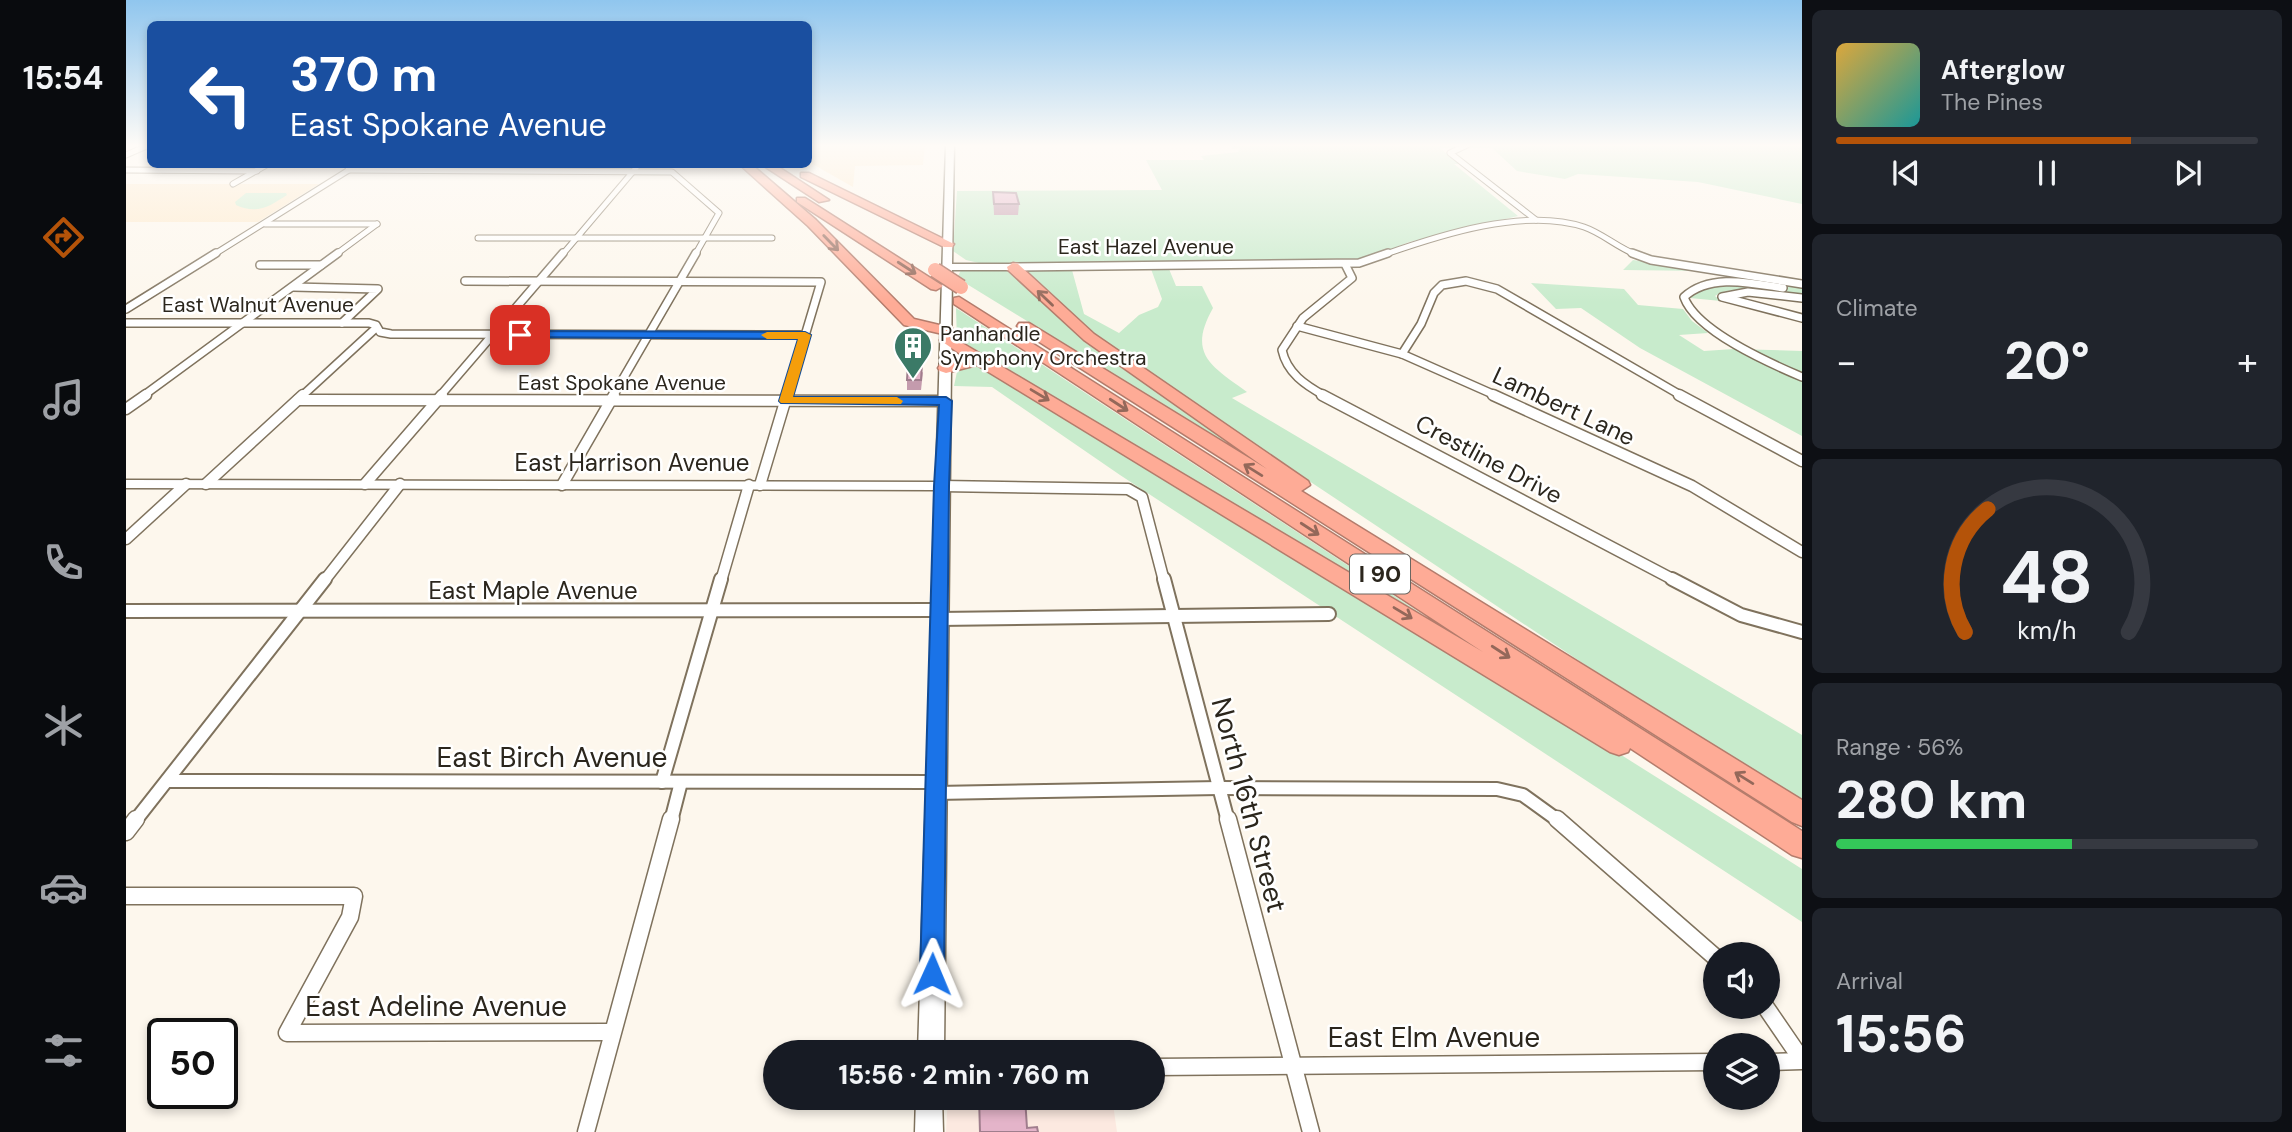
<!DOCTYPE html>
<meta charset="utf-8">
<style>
body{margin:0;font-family:"DM Sans",sans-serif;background:#20242c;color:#f1f3f6;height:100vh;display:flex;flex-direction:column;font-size:26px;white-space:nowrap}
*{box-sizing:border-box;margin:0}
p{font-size:23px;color:#9ea1a6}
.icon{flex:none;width:38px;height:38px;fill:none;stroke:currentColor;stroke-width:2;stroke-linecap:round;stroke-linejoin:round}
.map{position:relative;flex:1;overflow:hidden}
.panel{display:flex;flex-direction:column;gap:10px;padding:10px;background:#0d0f14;width:490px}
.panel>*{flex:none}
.top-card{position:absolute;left:21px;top:21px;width:665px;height:147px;border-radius:10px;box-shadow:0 4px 10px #0003;background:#1a4fa0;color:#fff;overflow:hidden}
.tools{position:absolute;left:1577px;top:942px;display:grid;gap:14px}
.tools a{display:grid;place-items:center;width:77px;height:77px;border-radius:50%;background:#171b24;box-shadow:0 4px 10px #0003;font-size:35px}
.speed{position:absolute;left:21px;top:1018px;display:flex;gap:14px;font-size:35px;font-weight:700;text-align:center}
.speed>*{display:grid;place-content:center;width:91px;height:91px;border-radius:50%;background:#171b24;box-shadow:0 4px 10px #0003;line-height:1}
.speed .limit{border:4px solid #111;border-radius:10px;background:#fff;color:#111}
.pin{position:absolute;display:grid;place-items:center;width:60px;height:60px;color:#fff;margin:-30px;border-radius:14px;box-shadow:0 4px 10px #0006}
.me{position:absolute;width:77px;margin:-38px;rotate:1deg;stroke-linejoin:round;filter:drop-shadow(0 0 5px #0008)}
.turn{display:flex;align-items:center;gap:24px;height:147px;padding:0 28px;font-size:32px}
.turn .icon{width:91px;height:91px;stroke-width:2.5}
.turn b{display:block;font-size:49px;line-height:60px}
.big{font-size:52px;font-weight:800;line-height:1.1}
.panel .widget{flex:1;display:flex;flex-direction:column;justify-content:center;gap:10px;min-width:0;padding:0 24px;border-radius:10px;background:#20242c}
.panel .dial{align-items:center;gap:0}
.dial svg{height:182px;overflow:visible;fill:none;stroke:#363941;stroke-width:7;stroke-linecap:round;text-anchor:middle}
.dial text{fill:#f1f3f6;stroke:none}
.song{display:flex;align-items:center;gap:21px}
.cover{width:84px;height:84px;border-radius:10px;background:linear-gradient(135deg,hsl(40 70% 55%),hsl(180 70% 35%))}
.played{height:7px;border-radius:4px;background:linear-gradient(90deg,#b45309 70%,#363941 70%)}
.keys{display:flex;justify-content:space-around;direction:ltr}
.heat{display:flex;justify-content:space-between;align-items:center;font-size:38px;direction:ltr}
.charge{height:10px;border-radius:5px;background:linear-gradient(90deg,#34c759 56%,#363941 0)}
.trip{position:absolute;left:637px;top:1040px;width:402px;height:70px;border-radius:35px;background:#171b24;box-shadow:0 4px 10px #0003;font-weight:800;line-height:70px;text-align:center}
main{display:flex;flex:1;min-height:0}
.menu{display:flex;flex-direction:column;width:126px;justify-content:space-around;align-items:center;background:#090b0e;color:#9ea1a6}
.menu .icon{width:49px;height:49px}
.menu .current{color:#b45309}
.menu b{font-size:32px;color:#f1f3f6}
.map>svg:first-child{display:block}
</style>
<main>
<nav class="menu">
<b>15:54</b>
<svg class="icon current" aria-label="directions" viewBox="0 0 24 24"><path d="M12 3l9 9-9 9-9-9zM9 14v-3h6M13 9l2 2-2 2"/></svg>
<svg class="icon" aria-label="music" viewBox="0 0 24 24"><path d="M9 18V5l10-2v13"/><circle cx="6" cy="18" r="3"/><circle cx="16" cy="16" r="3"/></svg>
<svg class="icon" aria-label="phone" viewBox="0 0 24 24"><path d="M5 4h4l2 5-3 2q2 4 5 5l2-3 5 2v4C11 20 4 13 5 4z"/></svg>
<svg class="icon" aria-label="climate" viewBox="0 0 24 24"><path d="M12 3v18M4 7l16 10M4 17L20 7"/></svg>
<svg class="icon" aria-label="car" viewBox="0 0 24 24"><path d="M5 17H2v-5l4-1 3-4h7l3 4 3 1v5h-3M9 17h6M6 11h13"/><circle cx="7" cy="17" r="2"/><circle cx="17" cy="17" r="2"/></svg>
<svg class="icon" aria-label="filters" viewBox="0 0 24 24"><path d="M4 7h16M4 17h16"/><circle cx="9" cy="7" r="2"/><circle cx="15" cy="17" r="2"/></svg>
</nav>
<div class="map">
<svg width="1676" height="1132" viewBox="0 0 1676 1132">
<rect width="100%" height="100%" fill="#fdf7ed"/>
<path fill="#fce9e0" d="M822 1097H986L991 1132H820Z"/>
<g fill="#fde9ca">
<path d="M682 145H799L797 165 729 166 727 187 683 162Z"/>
<path d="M0 184H193L132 222H0Z"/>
</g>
<g fill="#c8ebcc">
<path d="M1104 145H1676V204L1572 182 1452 174 1439 179 1391 171 1366 148H1314L1333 164H1328L1392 216 1283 242 1239 260 966 264 853 263 840 260 827 251 831 191 1036 190 1020 160H1078L1075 156 1112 152 1114 148 1107 149Z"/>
<path d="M120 193H160L161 195C144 206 131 215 110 205L109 202Z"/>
<path d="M1507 260 1676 285V296C1656 294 1604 283 1589 296L1595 301 1564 298C1585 280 1615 284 1641 284L1579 271 1497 270Z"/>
<path d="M896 268 946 270 958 314 993 333 1013 315 1032 307 1036 299 1025 269H1043L1050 286H1076L1087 308C1061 354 1085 366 1121 392L1106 398 1676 735V800L1461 666 991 353 943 315Z"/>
<path d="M878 269 888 274 957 337 1148 473 831 278 835 270Z"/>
<path d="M1405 283 1498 289 1512 305 1557 309 1566 321 1582 333 1553 335 1578 351 1608 349 1676 351V436L1514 348 1455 308 1430 309Z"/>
<path d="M830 308 1296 614 1282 609 831 342Z"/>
<path d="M853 364 1378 681 1676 869V922L994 475 866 387 828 386 832 367Z"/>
</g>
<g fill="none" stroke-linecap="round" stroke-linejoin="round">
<defs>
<g id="street-far4">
<path d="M1341 145 1324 153 1410 220"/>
<path d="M0 155 23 145"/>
<path d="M0 170 131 171"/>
<path d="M222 170 546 172 593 213 569 255"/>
<path d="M107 184 142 164"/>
<path d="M139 224H251"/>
<path d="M352 238H646"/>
<path d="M87 255 226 168"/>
<path d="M209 255 251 224"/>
<path d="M436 255 510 168"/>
<path d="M1257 255C1314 235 1399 207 1458 227 1476 233 1492 248 1511 255"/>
</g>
<g id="street-far3">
<path d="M1506 253 1525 260 1676 284"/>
<path d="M134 265H195"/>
<path d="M887 267 1233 263 1262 253"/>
<path d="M339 281 695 282 661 396"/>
<path d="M167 287 252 289 216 323"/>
<path d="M1657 288C1625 283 1584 273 1558 297 1570 331 1643 363 1676 377"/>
<path d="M1676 298 1622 292 1596 297 1676 318"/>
<path d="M0 309 90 253"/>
<path d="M0 323H243L250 325 254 332 265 334 679 335"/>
<path d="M1171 326 1276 354 1371 396"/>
<path d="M1276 354 1295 324 1308 293 1316 285 1340 281 1371 289 1556 396"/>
<path d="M17 396 212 253"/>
<path d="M176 396 250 328"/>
<path d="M314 396 437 253"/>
<path d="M487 396 570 253"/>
<path d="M1199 396C1179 385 1161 373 1156 350L1177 318 1226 278 1219 264"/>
</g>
<g id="street-far2">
<path d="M1196 395 1550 581"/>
<path d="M1367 395 1566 486 1676 552"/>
<path d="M1553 395 1676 461"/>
<path d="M172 400 820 401"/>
<path d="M0 409 20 395"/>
<path d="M80 484 177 395"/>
<path d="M239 484 316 395"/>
<path d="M436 485 488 395"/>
<path d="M634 485 661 395"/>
<path d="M816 486 1002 489 1016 497 1038 581"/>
<path d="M0 539 60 484"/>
<path d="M198 581 274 484"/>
<path d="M595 581 623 485"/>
</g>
<g id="street-far1">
<path d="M1038 579 1102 821"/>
<path d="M1546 579 1615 615 1676 632"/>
<path d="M0 611 814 610"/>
<path d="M813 619 1203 614"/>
<path d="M41 781 811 782"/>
<path d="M536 782 595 579"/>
<path d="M810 793 1093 788 1371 789 1397 795 1433 821"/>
<path d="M9 821 199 579"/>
<path d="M545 821 555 782"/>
</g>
<g id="street">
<path d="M1102 819 1185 1132"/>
<path d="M1431 819 1589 957"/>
<path d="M0 832 10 819"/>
<path d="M0 896H228L224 917 161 1033 486 1032"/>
<path d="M1639 1006 1676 1060"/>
<path d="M1642 1062 1676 1061"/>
<path d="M1027 1067 1589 1062"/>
<path d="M460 1132 545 819"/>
</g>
<g id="secondary">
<path d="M820 145H828L826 264H887L892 267 887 270H826L818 1052H792L810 490 0 488V480L810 482Z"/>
<path d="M790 1097H816L817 1132H789Z"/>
</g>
<g id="highway">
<path d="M613 164H625L690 220 788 319 826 328 828 331 826 334 821 335 778 325 682 226Z"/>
<path d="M635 164H648L703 200 693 202Z"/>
<path d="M675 173H683L828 244 826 247H818L675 177Z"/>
<path d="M671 198H679L817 286 810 290 805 289 671 202Z"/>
<path d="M887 263 892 264 968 334 1182 481 1184 485 1175 491 1676 800V826L1666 822 893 329 891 326 893 323H903L1141 469 958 340 882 270 881 267Z"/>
<path d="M833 297 1676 831V858L1666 855 1504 748 1502 752 1493 755 1484 752 851 365 820 373 814 371 812 368 814 365 837 356 814 340 816 337H826L1357 652 828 304V298Z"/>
</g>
</defs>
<use href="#street-far4" stroke="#7f725d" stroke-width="7"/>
<use href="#street-far3" stroke="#7f725d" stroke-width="10"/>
<use href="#street-far2" stroke="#7f725d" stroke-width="13"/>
<use href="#street-far1" stroke="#7f725d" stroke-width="16"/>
<use href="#street" stroke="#7f725d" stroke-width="19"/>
<use href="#secondary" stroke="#7f725d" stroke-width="3"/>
<use href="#highway" stroke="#b47c6c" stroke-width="3"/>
<use href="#street-far4" stroke="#fff" stroke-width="5"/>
<use href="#street-far3" stroke="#fff" stroke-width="7"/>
<use href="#street-far2" stroke="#fff" stroke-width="10"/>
<use href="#street-far1" stroke="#fff" stroke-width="12"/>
<use href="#street" stroke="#fff" stroke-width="16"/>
<use href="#secondary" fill="#fff" fill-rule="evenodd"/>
<use href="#highway" fill="#feab96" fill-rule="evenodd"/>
<defs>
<path id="highway-bridge" d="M809 270 835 287"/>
</defs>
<use href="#highway-bridge" stroke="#b47c6c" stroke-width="17" stroke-linecap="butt"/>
<use href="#highway-bridge" stroke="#feab96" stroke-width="14"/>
</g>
<g fill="#c49bad">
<path d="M867 192 893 204 892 215H868Z"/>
<path d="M797 372 795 390H781V380Z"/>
</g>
<g fill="#e4b4c9" stroke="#a07e8d" stroke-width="2">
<path d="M867 192 890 193 893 204H868Z"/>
<path d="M782 363H796L795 380H781Z"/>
<path d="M853 1097H899L901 1128 911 1127 912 1132H854Z"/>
</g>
<defs><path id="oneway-shaft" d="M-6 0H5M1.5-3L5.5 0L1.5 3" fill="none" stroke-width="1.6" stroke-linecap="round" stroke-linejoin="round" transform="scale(1.75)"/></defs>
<g stroke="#94685a">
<use href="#oneway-shaft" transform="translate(705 243) rotate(46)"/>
<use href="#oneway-shaft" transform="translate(781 268) rotate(33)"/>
<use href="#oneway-shaft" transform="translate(919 298) rotate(-136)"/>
<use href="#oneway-shaft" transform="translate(914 395) rotate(31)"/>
<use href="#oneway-shaft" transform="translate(993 405) rotate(33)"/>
<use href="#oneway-shaft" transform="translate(1127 470) rotate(-148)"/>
<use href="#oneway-shaft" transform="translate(1184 529) rotate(33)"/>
<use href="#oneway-shaft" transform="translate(1277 613) rotate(31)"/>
<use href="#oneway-shaft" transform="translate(1375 652) rotate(33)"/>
<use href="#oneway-shaft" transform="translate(1618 778) rotate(-148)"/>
</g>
<linearGradient id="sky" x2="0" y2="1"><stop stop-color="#90c6ee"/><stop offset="0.48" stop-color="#fefbf7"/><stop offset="1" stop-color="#fefbf7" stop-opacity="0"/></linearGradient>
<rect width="1676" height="303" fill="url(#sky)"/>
<path fill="#1a73e8" stroke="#114b97" stroke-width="2" d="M394 331 679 332 685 335 667 397H820L826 401 823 486 818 974 815 982 806 986 798 982 794 974 808 486 813 405 655 403 653 401 672 339 390 337 389 335Z"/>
<path fill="#f59e0b" d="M679 332 685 335 667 397H771L777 401 775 404 655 403 653 401 672 339H641L635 335 641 332Z"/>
<defs>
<symbol id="building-pin" viewBox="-11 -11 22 30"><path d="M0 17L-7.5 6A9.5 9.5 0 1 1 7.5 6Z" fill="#3b7a67" stroke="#fff"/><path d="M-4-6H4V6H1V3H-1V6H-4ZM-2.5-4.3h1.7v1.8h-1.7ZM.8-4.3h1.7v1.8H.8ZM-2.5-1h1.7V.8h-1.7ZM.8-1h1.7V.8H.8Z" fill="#fff"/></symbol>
</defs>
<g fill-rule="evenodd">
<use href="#building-pin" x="765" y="324" width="44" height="60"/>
</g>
<g text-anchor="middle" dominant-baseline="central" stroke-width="5" stroke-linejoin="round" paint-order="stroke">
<g font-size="21" fill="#2b261d" stroke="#fff">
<text x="1020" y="247">East Hazel Avenue</text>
<text x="132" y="305">East Walnut Avenue</text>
<text x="496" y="383">East Spokane Avenue</text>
</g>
<g font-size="21" fill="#2b261d" stroke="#fff" text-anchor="start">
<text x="814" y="334">Panhandle<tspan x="814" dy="24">Symphony Orchestra</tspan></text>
</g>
<rect fill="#fff" stroke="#6b6761" stroke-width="2" x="1224" y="554.5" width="60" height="39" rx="5"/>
<g font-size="23" font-weight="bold" fill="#2b261d">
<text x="1254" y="574">I 90</text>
</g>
<g font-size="24" fill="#2b261d" stroke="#fff">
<text transform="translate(1438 406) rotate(25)">Lambert Lane</text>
<text transform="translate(1363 459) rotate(28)">Crestline Drive</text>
<text x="506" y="462">East Harrison Avenue</text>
<text x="407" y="590">East Maple Avenue</text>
</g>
<g font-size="28" fill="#2b261d" stroke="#fff">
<text x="426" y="757">East Birch Avenue</text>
<text transform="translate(1123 805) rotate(75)">North 16th Street</text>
<text x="310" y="1006">East Adeline Avenue</text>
<text x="1308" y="1037">East Elm Avenue</text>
</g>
</g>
</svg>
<div class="tools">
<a><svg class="icon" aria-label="sound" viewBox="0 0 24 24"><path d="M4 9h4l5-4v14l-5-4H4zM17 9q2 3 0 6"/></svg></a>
<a><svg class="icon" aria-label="layers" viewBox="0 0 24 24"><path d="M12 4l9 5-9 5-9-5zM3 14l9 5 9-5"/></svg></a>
</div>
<div class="speed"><div class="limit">50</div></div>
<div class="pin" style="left:394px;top:335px;background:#d93025"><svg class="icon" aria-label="arrive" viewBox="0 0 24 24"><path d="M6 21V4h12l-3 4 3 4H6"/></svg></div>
<svg class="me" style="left:806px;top:974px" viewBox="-20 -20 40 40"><path d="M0-17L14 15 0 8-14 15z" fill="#1a73e8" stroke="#fff" stroke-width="4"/></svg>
<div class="trip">15:56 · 2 min · 760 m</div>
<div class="top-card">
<div class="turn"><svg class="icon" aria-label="left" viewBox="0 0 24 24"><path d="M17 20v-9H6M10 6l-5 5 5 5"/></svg><div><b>370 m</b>East Spokane Avenue</div></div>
</div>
</div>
<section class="panel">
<div class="widget">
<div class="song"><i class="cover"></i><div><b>Afterglow</b><p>The Pines</p></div></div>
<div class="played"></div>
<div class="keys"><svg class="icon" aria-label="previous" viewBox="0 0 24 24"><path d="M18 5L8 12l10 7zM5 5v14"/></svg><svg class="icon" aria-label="pause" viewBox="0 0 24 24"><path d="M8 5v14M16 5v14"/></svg><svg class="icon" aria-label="next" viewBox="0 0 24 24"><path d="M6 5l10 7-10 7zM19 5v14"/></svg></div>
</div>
<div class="widget"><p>Climate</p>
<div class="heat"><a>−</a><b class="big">20°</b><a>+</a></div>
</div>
<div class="widget dial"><svg viewBox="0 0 100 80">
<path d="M14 69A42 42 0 1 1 86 69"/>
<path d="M14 69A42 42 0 0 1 24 15" stroke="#b45309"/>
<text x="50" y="56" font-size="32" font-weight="700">48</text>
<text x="50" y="72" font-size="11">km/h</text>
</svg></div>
<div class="widget"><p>Range · 56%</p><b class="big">280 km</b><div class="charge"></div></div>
<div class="widget"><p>Arrival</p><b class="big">15:56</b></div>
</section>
</main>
